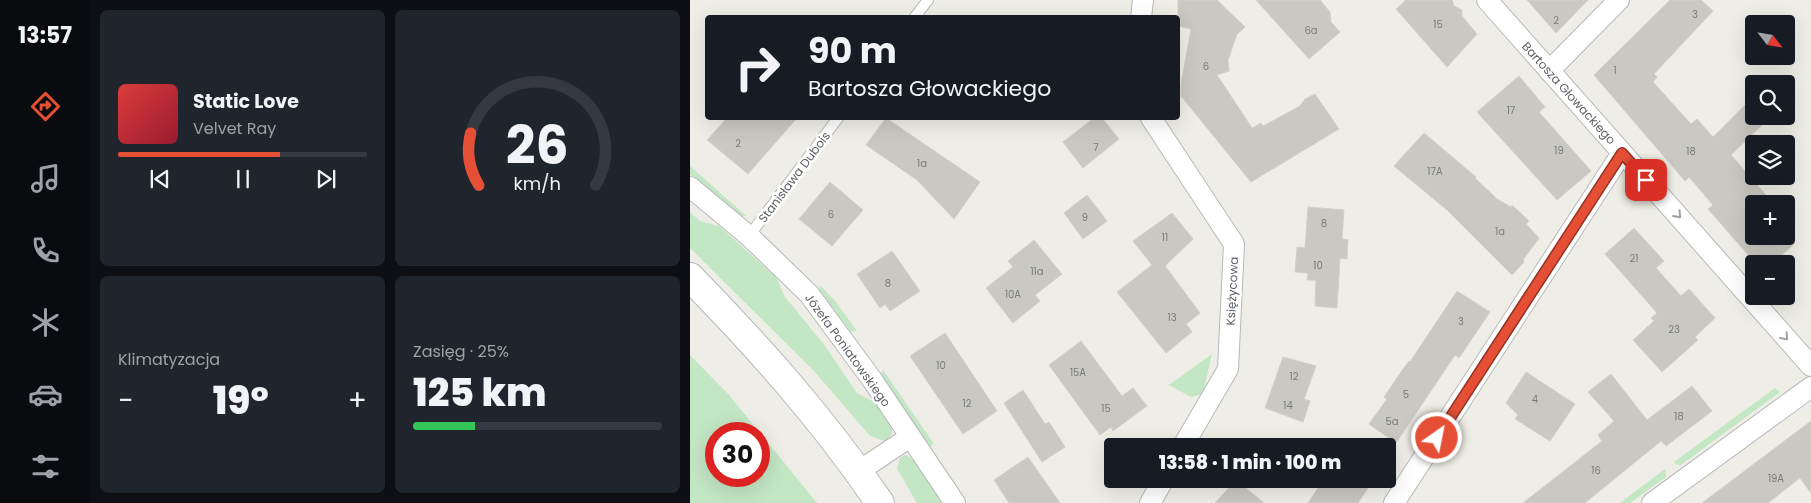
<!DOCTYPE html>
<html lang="pl">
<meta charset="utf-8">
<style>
body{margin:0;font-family:Poppins,sans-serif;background:#20242c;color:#f1f3f6;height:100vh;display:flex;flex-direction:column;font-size:19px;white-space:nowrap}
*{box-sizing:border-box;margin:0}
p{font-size:16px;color:#9ea1a6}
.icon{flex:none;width:28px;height:28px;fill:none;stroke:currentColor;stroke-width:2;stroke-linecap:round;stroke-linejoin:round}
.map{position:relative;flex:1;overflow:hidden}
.side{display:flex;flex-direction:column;gap:10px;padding:10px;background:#0d0f14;width:600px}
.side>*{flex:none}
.banner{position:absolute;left:15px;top:15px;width:475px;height:105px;border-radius:5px;box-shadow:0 5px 20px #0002;background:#171b24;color:#f1f3f6;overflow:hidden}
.needle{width:32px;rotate:121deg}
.tools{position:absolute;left:1055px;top:15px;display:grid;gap:10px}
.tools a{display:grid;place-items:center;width:50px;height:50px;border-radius:5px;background:#171b24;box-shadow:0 5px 20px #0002;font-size:25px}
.speed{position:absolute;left:15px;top:422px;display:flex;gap:10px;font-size:25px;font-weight:700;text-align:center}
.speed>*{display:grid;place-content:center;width:65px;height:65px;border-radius:50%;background:#171b24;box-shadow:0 5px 20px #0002;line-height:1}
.speed .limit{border:8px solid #d22;background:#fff;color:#111}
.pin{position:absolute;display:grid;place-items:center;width:42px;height:42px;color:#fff;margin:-21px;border-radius:10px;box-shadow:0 2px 8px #0006}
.me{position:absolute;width:55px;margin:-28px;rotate:33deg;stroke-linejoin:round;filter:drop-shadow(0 0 4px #0008)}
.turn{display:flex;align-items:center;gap:18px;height:105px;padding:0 20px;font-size:22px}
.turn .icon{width:65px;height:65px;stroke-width:2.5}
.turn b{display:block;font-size:35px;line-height:42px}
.big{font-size:38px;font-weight:800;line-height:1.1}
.side .card{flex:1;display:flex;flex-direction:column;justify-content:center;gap:8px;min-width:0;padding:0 18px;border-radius:8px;background:#20242c}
.side .dial{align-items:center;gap:0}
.dial svg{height:130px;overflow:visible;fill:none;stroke:#363941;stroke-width:7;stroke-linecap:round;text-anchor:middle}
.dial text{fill:#f1f3f6;stroke:none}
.song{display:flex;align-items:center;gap:15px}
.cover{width:60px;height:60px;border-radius:8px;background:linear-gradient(135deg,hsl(0 70% 55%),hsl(350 70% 35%))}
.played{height:5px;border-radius:2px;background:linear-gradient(90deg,#e54f36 65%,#363941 65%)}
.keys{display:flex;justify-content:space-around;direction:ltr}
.heat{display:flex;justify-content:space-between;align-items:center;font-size:28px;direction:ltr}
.charge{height:8px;border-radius:4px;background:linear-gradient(90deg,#34c759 25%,#363941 0)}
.side .tiles{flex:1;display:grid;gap:10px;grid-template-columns:repeat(2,1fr)}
.trip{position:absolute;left:414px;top:438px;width:292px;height:50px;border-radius:5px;background:#171b24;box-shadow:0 5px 20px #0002;font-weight:800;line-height:50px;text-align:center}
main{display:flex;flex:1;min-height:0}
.menu{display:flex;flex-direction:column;width:90px;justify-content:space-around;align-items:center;background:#090b0e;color:#9ea1a6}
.menu .icon{width:35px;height:35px}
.menu .current{color:#e54f36}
.menu b{font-size:22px;color:#f1f3f6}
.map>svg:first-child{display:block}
</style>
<main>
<nav class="menu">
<b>13:57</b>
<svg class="icon current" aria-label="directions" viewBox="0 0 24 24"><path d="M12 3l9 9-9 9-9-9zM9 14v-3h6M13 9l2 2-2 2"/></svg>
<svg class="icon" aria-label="music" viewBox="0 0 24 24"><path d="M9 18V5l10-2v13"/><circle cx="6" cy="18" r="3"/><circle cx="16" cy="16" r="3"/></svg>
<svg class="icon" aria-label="phone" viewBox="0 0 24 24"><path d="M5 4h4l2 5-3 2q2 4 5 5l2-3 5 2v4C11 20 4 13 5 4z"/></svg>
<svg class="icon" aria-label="climate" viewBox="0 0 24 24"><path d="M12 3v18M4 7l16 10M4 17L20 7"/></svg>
<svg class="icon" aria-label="car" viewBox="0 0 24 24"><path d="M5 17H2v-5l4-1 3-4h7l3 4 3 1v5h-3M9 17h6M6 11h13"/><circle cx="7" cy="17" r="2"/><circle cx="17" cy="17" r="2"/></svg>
<svg class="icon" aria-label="filters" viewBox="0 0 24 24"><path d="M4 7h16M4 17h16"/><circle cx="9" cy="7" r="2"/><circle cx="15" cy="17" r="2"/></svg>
</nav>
<section class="side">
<div class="tiles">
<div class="card">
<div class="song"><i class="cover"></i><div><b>Static Love</b><p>Velvet Ray</p></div></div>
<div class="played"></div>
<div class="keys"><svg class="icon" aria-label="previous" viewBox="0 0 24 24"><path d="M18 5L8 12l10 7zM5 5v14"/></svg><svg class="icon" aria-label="pause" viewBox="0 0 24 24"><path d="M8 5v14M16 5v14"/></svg><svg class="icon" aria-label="next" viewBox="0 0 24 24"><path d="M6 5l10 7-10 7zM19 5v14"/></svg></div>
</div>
<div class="card dial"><svg viewBox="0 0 100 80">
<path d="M14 69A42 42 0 1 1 86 69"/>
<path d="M14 69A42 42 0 0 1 9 37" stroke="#e54f36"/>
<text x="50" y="56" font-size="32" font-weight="700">26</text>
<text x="50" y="72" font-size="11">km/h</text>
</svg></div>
<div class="card"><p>Klimatyzacja</p>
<div class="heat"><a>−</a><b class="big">19°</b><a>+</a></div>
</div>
<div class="card"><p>Zasięg · 25%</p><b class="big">125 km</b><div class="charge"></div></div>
</div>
</section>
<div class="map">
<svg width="1121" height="503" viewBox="0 0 1121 503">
<rect width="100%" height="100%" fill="#efeee6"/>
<g fill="#c3e6c5" fill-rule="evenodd">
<path d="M0 166 56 216H49L42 212 0 174Z"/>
<path d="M0 212 10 221 29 226 86 277 95 297 133 343 167 393 184 402 202 428V433L199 439 194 441 180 436 124 371 0 248Z"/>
<path d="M130 285 145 301 167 331 161 332 129 290Z"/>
<path d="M522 354 513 394 501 397 479 385Z"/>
<path d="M0 355 39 395 127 503H0ZM26 434H69V476H26Z"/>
<path d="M193 370 244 444 239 447 190 376Z"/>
<path d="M1085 388 1090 392 991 465 986 464 984 462Z"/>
<path d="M215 455C228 458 245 491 253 503H227L207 469 210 458Z"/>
<path d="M975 469 976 477 940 503H930Z"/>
</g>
<g fill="#cac8c3" stroke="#d4d0c4">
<path d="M488 0H527L555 27 547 34 538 60 539 71 527 75 562 128 571 123 573 126 610 106 615 99 625 94 649 129 561 182 491 96V84L501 29 488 26Z"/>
<path d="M566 0H630L640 12 641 22 650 32 619 59Z"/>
<path d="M716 0H762L764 6 772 10V16L787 34 757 67 706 9Z"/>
<path d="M837 0H898L866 33Z"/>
<path d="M980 0H1011L1023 11 964 74 967 77 963 82 1001 124 1007 119 1023 137 1057 103 1064 110V116H1070L1075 122 1041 155 1082 202 1064 204V236H1096V232L1105 243 1082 264H1066L1018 209 1023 205 999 177 995 181 904 75Z"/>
<path d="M829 76 855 107 849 112 901 171 867 200 787 112Z"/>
<path d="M37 118H107L58 174 17 140Z"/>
<path d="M196 118 290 182 264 219 227 180 176 145Z"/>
<path d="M404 118H412L429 139 393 168 373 142Z"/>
<path d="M734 133 786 177 785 178 807 199 821 207 822 205 839 221 836 224 849 238 833 260 834 262 822 275 757 210 704 166Z"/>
<path d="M140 182 173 210 142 246 109 219Z"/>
<path d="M397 195 417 221 393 239 374 213Z"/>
<path d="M618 207 654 210 652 239 658 240 657 259 650 258 647 308 625 306 626 280H617L618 273 605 272 607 247 615 248Z"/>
<path d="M482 213 503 239 475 266 510 313 496 324 502 332 476 353 427 292 462 265 443 241Z"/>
<path d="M944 228 974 261 966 268 991 296 999 289 1025 318 1005 337 1008 340 972 372 943 340 964 321 961 318 967 313 915 254Z"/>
<path d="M344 240 372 274 345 295 350 301 323 323 296 288 323 267 318 261Z"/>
<path d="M202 251 230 291 200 311 195 304 190 308 167 274Z"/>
<path d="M767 291 800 312 769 358 765 355 706 443 679 424 697 399 694 397 711 372 719 361 720 362Z"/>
<path d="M255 333 307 411 273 434 220 356Z"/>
<path d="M391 341 432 396 443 388 457 406 423 431 421 427 410 435 359 365Z"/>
<path d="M593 357 626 366 614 399 620 401 613 422 575 408Z"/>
<path d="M836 372 885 404 860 441 825 419 828 415 816 403Z"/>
<path d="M921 374 957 420 1002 386 1022 411 976 446 971 441 895 503H833L912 441 908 435 924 421 898 392Z"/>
<path d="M333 390 355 424 359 422 375 447 352 462 314 403Z"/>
<path d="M1121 421V493L1110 478 1078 503H1012Z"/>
<path d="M338 457 370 503H319L304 480Z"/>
<path d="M634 479H684L668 503H618Z"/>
<path d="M546 480 574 503H525Z"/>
</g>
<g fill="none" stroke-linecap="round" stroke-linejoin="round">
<defs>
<g id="lane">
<path d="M224 18 238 0"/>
<path d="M59 236 148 118"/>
</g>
<g id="street">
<path d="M797 0 1121 366"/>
<path d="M451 18 453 0"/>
<path d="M859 71 929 0"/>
<path d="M461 118 544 244 538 369 493 446"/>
<path d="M0 187 59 236 119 294 183 381 265 503"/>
<path d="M169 471 220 437"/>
<path d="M460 503 474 479"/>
<path d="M704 503 932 153"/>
<path d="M962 503 1121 387"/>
</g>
<path id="secondary" d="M0 277C71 350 133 419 190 503"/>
</defs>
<use href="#lane" stroke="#b6b8bc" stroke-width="12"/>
<use href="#street" stroke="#b6b8bc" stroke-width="22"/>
<use href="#secondary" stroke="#b4b8bd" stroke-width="30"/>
<use href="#lane" stroke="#fff" stroke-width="10"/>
<use href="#street" stroke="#fff" stroke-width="20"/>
<use href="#secondary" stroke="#fff" stroke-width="28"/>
</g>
<defs><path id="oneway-chevron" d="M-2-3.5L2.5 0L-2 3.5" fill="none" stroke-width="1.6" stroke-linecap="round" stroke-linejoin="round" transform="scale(1.25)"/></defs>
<g stroke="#9ea0a3">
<use href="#oneway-chevron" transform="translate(988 215) rotate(48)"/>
<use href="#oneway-chevron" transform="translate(1095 337) rotate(49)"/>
</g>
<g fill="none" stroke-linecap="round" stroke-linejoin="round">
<defs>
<path id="route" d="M747 438 932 153 956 180"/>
</defs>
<use href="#route" stroke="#953323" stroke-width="12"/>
<use href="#route" stroke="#e54f36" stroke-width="9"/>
</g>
<g text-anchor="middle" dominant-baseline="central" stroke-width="5" stroke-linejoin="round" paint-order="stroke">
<g font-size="10" fill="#787b7d">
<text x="1005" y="14">3</text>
<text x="866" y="20">2</text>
<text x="748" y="24">15</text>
<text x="621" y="30">6a</text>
<text x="516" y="66">6</text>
<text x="925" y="70">1</text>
<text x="821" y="110">17</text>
<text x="48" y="143">2</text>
<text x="406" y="147">7</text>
<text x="869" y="150">19</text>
<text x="1001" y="151">18</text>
<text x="232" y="163">1a</text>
<text x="745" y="171">17A</text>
<text x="141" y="214">6</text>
<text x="395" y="217">9</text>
<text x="634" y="223">8</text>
<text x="810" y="231">1a</text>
<text x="475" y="237">11</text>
<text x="944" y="258">21</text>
<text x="628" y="265">10</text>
<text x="347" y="271">11a</text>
<text x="198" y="283">8</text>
<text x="323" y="294">10A</text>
<text x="482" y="317">13</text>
<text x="771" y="321">3</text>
<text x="984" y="329">23</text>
<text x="251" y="365">10</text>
<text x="388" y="372">15A</text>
<text x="604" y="376">12</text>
<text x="716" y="394">5</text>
<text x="845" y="399">4</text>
<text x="277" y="403">12</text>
<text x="598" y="405">14</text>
<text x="416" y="408">15</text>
<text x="989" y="416">18</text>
<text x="702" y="421">5a</text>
<text x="906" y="470">16</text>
<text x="1086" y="478">19A</text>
</g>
<g font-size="12" fill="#5d6166" stroke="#fff">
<text transform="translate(879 93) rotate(48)">Bartosza Głowackiego</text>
<text transform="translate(104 177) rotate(-53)">Stanisława Dubois</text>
<text transform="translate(542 291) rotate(-87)">Księżycowa</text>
<text transform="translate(158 350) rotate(54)">Józefa Poniatowskiego</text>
</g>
</g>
</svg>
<div class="tools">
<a><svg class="needle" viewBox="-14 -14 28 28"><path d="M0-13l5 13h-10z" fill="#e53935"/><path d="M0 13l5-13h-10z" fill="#9ea1a6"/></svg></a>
<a><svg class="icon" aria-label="search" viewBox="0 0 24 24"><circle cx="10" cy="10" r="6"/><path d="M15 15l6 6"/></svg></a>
<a><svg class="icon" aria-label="layers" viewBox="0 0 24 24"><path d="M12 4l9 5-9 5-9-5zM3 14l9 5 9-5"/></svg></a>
<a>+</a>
<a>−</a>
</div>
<div class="speed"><div class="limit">30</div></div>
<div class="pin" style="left:956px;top:180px;background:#d93025"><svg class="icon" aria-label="arrive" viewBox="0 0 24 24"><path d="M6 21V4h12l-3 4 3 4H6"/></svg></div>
<svg class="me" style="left:747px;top:438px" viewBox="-20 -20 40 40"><circle r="17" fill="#e54f36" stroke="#fff" stroke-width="3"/><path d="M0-11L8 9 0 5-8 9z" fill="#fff"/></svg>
<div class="trip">13:58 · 1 min · 100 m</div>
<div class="banner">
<div class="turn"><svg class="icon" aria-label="right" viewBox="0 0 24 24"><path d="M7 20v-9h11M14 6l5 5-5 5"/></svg><div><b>90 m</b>Bartosza Głowackiego</div></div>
</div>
</div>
</main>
